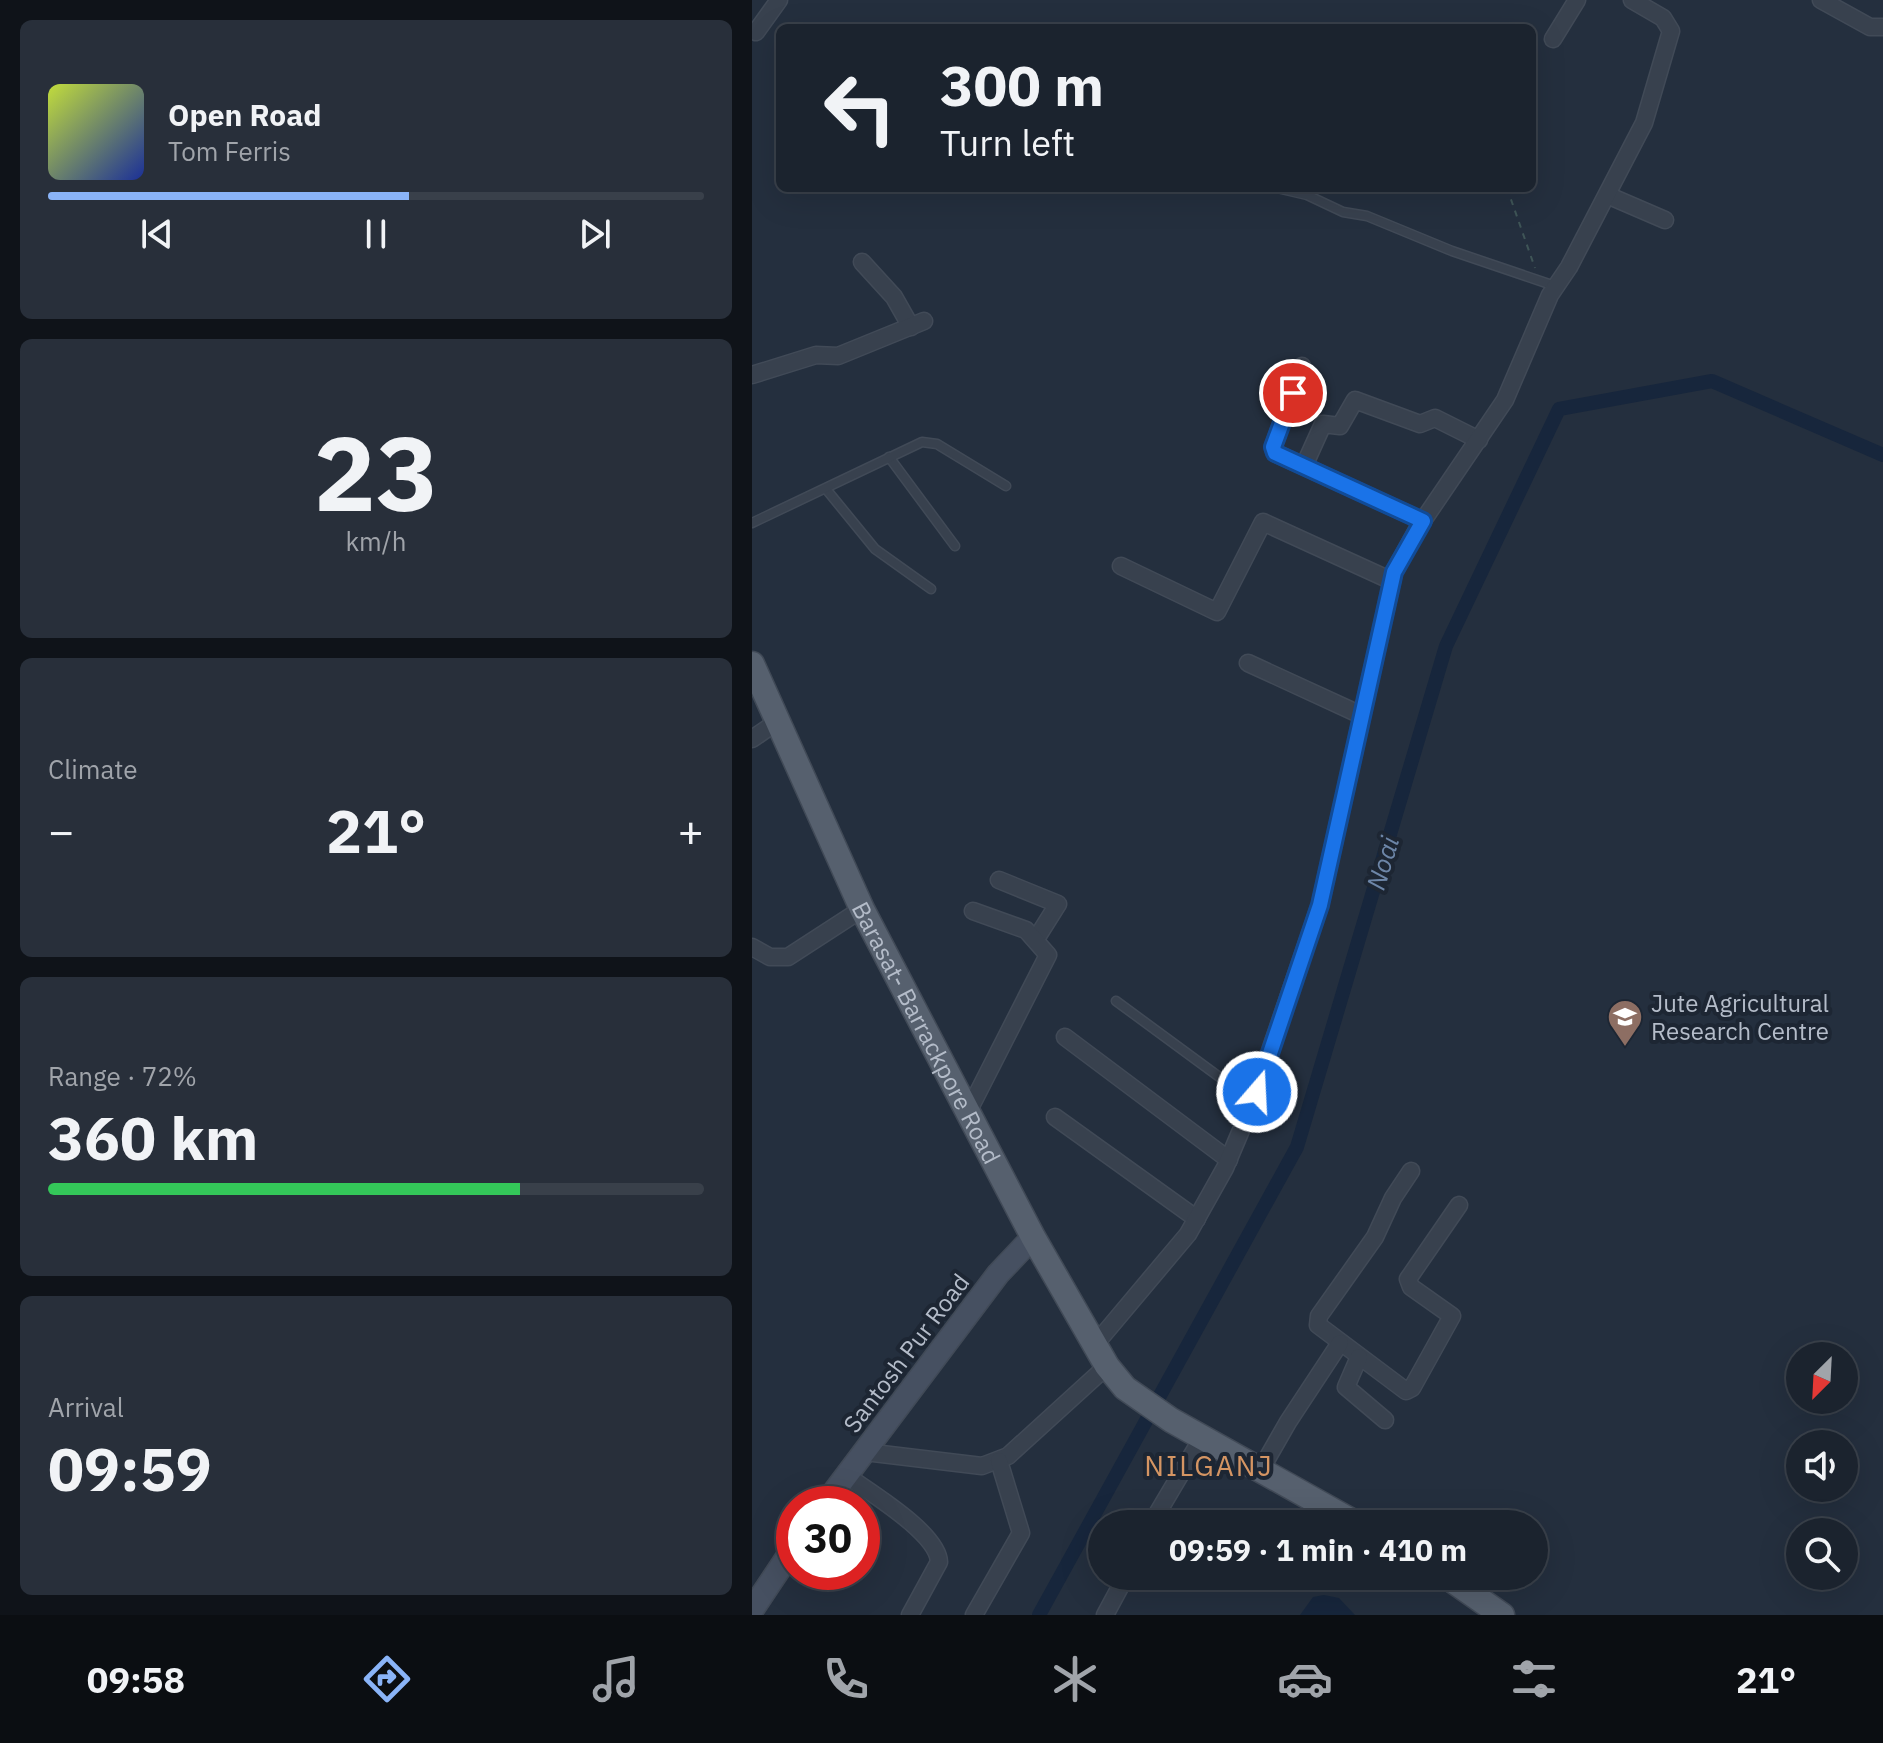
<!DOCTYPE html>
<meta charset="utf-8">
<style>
body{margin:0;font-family:"IBM Plex Sans",sans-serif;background:#282f3a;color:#f1f3f6;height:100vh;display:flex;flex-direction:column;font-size:30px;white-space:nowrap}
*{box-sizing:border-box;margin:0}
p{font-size:26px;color:#a0a4aa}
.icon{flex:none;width:44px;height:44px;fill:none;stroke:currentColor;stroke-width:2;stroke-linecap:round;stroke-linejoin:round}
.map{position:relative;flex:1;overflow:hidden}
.drawer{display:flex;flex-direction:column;gap:20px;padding:20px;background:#0f1319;width:752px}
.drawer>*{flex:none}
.hud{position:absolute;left:24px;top:24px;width:760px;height:168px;border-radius:12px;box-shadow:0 8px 32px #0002,0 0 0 2px #39404a;background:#1b232e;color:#f1f3f6;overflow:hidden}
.needle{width:52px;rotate:204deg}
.buttons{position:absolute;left:1034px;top:1342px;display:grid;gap:16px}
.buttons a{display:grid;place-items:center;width:72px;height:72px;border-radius:50%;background:#1b232e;box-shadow:0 8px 32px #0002,0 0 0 2px #39404a;font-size:40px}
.speed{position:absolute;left:24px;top:1486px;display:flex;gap:16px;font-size:40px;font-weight:700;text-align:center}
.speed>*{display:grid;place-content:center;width:104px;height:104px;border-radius:50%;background:#1b232e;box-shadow:0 8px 32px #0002,0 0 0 2px #39404a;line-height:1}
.speed .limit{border:12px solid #d22;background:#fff;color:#111}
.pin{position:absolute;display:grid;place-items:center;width:68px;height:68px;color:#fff;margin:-34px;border:4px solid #fff;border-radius:50%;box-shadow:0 2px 8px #0007}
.me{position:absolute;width:88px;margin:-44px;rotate:19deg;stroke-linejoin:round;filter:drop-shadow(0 0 6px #0008)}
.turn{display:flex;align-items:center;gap:28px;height:168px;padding:0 32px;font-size:36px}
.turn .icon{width:104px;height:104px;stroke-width:2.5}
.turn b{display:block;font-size:56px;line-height:68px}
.big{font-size:60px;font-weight:700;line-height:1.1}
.drawer .tile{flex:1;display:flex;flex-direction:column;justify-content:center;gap:12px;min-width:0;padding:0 28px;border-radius:12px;background:#282f3a}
.drawer .dial{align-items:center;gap:0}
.dial b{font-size:104px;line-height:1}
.song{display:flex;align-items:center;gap:24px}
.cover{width:96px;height:96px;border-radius:12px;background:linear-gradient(135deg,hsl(70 70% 55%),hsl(230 70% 35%))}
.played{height:8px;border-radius:4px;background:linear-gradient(90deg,#8ab4f8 55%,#39404a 55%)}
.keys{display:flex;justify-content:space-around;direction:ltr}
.heat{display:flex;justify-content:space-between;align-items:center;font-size:44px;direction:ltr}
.charge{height:12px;border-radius:6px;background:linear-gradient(90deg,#34c759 72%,#39404a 0)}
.trip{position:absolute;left:336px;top:1510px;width:460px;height:80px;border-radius:40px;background:#1b232e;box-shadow:0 8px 32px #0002,0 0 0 2px #39404a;font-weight:700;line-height:80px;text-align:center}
.tab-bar{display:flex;height:128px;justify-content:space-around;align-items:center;background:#0b0e12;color:#a0a4aa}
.tab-bar .icon{width:56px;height:56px}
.tab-bar .selected{color:#8ab4f8}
.tab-bar b{font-size:36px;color:#f1f3f6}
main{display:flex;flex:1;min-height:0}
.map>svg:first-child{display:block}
</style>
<main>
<section class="drawer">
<div class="tile">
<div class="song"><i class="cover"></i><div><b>Open Road</b><p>Tom Ferris</p></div></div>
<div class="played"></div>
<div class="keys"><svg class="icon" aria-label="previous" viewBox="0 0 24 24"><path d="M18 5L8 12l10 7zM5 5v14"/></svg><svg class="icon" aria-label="pause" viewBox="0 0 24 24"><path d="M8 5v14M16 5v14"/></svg><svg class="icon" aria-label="next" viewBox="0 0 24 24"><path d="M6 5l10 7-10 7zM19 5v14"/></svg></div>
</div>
<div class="tile dial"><b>23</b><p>km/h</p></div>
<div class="tile"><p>Climate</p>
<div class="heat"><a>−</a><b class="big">21°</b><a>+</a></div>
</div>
<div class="tile"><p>Range · 72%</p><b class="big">360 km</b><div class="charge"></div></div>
<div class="tile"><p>Arrival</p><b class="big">09:59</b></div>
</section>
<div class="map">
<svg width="1131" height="1615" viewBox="0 0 1131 1615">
<rect width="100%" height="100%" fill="#242f3e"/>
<path fill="#17263c" d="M572 1595 587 1598 603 1615H548L561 1597Z"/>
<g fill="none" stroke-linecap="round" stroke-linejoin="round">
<path stroke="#17263c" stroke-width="14" d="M287 1615 545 1147 694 646 807 409 960 381 1131 455"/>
<defs>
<g id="service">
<path d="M525 188 555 195 591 212 615 216 700 251 803 286"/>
<path d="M137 457 203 546"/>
<path d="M74 489 123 549 179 589"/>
<path d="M0 523 170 442 185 444 254 486"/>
<path d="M364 1001 500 1101"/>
</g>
<g id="minor">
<path d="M1069 0 1118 27H1131"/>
<path d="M4 32 27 0"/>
<path d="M801 39 825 0"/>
<path d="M855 195 913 220"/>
<path d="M110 262 142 297 159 327"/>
<path d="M550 366 521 447 523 453 671 521"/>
<path d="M0 375 64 355 86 356 172 321"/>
<path d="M552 466 571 424 588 426 603 400 668 424 683 418 727 440"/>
<path d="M369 566 465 612 511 522 640 581"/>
<path d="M496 663 609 715"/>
<path d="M0 739 26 721"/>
<path d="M247 880 306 904 284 939"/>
<path d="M0 947 18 957H36L110 909"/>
<path d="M313 1037 477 1160"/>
<path d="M217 1110 296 955 274 930 221 911"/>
<path d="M303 1117 445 1219"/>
<path d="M659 1171 641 1198 623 1237 567 1316 566 1325 654 1391 660 1388 700 1316 659 1287 656 1279 707 1205"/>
<path d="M341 1347 436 1234 473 1168 498 1109 568 905 642 572 666 528 753 400 798 295 817 267 892 123 919 31 911 18 880 0"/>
<path d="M607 1357 594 1387 633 1420"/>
<path d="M113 1452 230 1466 256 1456 355 1366"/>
<path d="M508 1471 536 1422 588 1343"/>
<path d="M95 1476C117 1492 186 1533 187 1562L158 1615"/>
<path d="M399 1524 450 1438"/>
<path d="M222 1615 269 1533 247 1461"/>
<path d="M353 1615 374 1576"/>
</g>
<g id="secondary">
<path d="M73 1504 246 1274 281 1237"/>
<path d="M0 1610 42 1547"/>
</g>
<g id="primary">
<path id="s1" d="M0 664 110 909 281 1237 355 1366 373 1388 419 1420 605 1524"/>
<path d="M694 1576 750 1615"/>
</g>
</defs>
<use href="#service" stroke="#414a57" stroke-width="11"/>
<use href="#minor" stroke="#414a57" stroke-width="19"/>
<use href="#secondary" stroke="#414a57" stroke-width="25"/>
<use href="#primary" stroke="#414a57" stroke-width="27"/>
<path stroke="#3f5557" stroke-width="2" stroke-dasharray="6 6" stroke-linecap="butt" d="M755 188 783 268"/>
<use href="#service" stroke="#38414e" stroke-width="8"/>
<use href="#minor" stroke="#38414e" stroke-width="16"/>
<use href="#secondary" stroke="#465061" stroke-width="22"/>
<use href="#primary" stroke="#56606e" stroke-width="24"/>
</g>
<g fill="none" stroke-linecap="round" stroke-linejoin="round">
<defs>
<path id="route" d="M505 1092 568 905 642 572 671 521 523 453 521 447 541 393"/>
</defs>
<use href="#route" stroke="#114b97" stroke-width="20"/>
<use href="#route" stroke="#1a73e8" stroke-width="14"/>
</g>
<defs>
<symbol id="university-pin" viewBox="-11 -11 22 30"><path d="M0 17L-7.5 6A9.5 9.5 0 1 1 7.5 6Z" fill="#8d6e63" stroke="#1d2633"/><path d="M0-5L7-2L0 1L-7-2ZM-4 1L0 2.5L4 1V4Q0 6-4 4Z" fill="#fff"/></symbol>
</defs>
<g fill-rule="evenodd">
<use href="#university-pin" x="853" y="997" width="40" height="54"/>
</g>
<g text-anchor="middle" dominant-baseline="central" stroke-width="8" stroke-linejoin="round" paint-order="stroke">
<g font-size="24" fill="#b4bcc9" stroke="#1d2633" text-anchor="start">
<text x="899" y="1003">Jute Agricultural<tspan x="899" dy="28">Research Centre</tspan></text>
</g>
<g font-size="24" fill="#b4bcc9" stroke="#1d2633">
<text stroke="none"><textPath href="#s1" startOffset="408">Barasat- Barrackpore Road</textPath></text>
<text transform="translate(154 1353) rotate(-53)">Santosh Pur Road</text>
</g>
<g font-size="26" font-style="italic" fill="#6d86a8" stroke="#1d2633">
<text transform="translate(630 863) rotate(-73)">Noai</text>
</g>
<g font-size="28" letter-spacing="2" fill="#d59563" stroke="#1d2633">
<text x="457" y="1465">NILGANJ</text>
</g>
</g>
</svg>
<div class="buttons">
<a><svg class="needle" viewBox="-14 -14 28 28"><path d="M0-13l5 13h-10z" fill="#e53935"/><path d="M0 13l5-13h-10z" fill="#a0a4aa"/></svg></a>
<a><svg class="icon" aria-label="sound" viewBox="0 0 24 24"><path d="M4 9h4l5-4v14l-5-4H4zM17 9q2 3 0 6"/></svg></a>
<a><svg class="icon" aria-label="search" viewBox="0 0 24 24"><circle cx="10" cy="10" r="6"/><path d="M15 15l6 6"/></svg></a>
</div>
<div class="speed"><div class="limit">30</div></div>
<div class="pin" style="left:541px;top:393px;background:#d93025"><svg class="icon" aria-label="arrive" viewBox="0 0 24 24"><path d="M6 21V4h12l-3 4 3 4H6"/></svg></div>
<svg class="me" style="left:505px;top:1092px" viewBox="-20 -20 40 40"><circle r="17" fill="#1a73e8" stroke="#fff" stroke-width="3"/><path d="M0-11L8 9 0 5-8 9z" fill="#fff"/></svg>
<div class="trip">09:59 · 1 min · 410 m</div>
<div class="hud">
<div class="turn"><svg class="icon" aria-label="left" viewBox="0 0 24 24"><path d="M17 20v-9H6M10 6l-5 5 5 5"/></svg><div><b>300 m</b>Turn left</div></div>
</div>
</div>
</main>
<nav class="tab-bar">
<b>09:58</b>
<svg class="icon selected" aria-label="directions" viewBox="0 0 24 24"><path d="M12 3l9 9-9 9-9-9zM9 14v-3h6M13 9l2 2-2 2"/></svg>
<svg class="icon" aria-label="music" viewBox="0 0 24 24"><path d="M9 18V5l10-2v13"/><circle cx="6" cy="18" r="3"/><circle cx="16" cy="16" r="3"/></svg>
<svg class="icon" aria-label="phone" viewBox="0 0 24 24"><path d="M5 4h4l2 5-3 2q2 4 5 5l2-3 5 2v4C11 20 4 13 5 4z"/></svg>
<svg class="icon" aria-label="climate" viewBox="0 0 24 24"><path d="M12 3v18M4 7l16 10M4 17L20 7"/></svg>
<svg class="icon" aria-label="car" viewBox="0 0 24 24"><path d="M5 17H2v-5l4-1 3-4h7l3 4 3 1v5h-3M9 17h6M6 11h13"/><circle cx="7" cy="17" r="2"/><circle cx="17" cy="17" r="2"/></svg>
<svg class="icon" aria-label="filters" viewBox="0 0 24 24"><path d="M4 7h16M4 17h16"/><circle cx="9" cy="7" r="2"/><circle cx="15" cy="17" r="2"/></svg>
<b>21°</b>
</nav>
